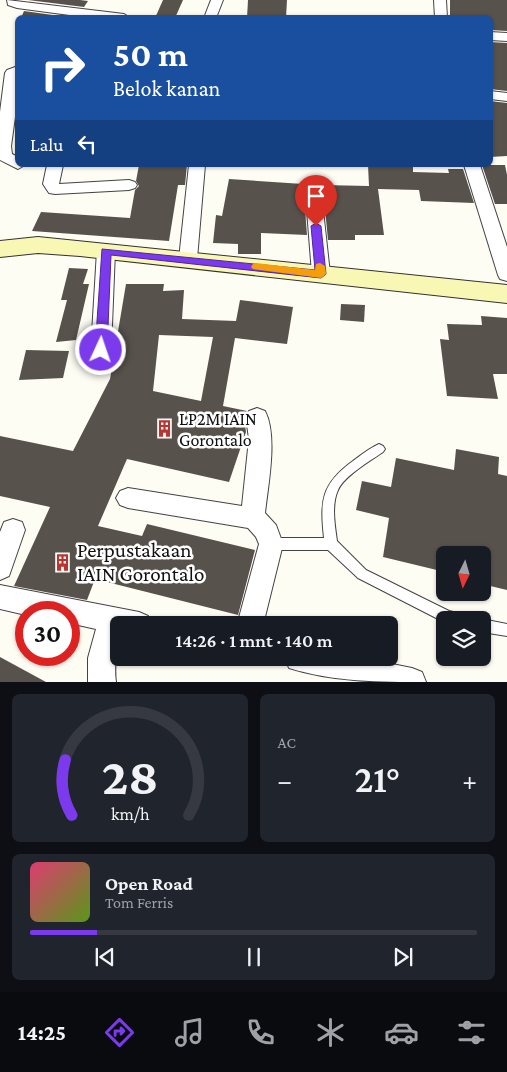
<!DOCTYPE html>
<html lang="id">
<meta charset="utf-8">
<style>
body{margin:0;font-family:"Crimson Pro",serif;background:#20242c;color:#f1f3f6;height:100vh;display:flex;flex-direction:column;font-size:19px;white-space:nowrap}
*{box-sizing:border-box;margin:0}
p{font-size:16px;color:#9ea1a6}
.icon{flex:none;width:28px;height:28px;fill:none;stroke:currentColor;stroke-width:2;stroke-linecap:round;stroke-linejoin:round}
.map{position:relative;height:682px;overflow:hidden}
.details{display:flex;flex-direction:column;gap:12px;padding:12px;background:#0d0f14;flex:1}
.details>*{flex:none}
.hud{position:absolute;left:15px;top:15px;width:478px;height:152px;border-radius:8px;box-shadow:0 1px 4px #0004;background:#1a4fa0;color:#fff;overflow:hidden}
.needle{width:32px;rotate:185deg}
.controls{position:absolute;left:436px;top:546px;display:grid;gap:10px}
.controls a{display:grid;place-items:center;width:55px;height:55px;border-radius:8px;background:#171b24;box-shadow:0 1px 4px #0004;font-size:25px}
.speed{position:absolute;left:15px;top:601px;display:flex;gap:10px;font-size:25px;font-weight:700;text-align:center}
.speed>*{display:grid;place-content:center;width:65px;height:65px;border-radius:50%;background:#171b24;box-shadow:0 1px 4px #0004;line-height:1}
.speed .limit{border:8px solid #d22;background:#fff;color:#111}
.pin{position:absolute;display:grid;place-items:center;width:42px;height:42px;color:#fff;margin:-51px -21px;border-radius:50% 50% 50% 0;rotate:-45deg;box-shadow:0 0 5px #0007}
.pin .icon{rotate:45deg}
.me{position:absolute;width:55px;margin:-28px;rotate:3deg;stroke-linejoin:round;filter:drop-shadow(0 0 4px #0008)}
.turn{display:flex;align-items:center;gap:18px;height:105px;padding:0 15px;font-size:22px}
.turn .icon{width:65px;height:65px;stroke-width:2.5}
.turn b{display:block;font-size:35px;line-height:42px}
.then{display:flex;align-items:center;height:48px;padding:0 15px;background:#0003;gap:10px;font-size:19px}
.big{font-size:38px;font-weight:600;line-height:1.1}
.details .card{flex:1;display:flex;flex-direction:column;justify-content:center;gap:8px;min-width:0;padding:0 18px;border-radius:8px;background:#20242c}
.details .dial{align-items:center;gap:0}
.dial svg{height:130px;overflow:visible;fill:none;stroke:#363941;stroke-width:7;stroke-linecap:round;text-anchor:middle}
.dial text{fill:#f1f3f6;stroke:none}
.song{display:flex;align-items:center;gap:15px}
.cover{width:60px;height:60px;border-radius:8px;background:linear-gradient(135deg,hsl(340 70% 55%),hsl(90 70% 35%))}
.played{height:5px;border-radius:2px;background:linear-gradient(90deg,#7c3aed 15%,#363941 15%)}
.keys{display:flex;justify-content:space-around;direction:ltr}
.heat{display:flex;justify-content:space-between;align-items:center;font-size:28px;direction:ltr}
.details .tiles{flex:1;display:grid;gap:12px;grid-template-columns:1fr 1fr}
.card:last-child{grid-column:span 2}
.trip{position:absolute;left:110px;top:616px;width:288px;height:50px;border-radius:8px;background:#171b24;box-shadow:0 1px 4px #0004;font-weight:600;line-height:50px;text-align:center}
.menu{display:flex;height:80px;justify-content:space-around;align-items:center;background:#090b0e;color:#9ea1a6}
.menu .icon{width:35px;height:35px}
.menu .on{color:#7c3aed}
.menu b{font-size:22px;color:#f1f3f6}
.map>svg:first-child{display:block}
</style>
<div class="map">
<svg width="507" height="682" viewBox="0 0 507 682">
<rect width="100%" height="100%" fill="#fefdf4"/>
<g fill="#58524d" fill-rule="evenodd">
<path d="M28 0H80L88 1 84 7Z"/>
<path d="M163 0H183L175 18H155Z"/>
<path d="M248 0H287L286 18H247Z"/>
<path d="M450 0H507V31L490 30V18L450 16Z"/>
<path d="M24 11 74 18H21Z"/>
<path d="M490 42 507 43V91L490 89Z"/>
<path d="M490 101 507 103V156L490 157Z"/>
<path d="M139 165H187L185 185H178L169 241 32 231 41 212 130 218 135 190 139 186 136 181Z"/>
<path d="M368 165H413V172L449 173 448 169H463L474 203 421 201 419 190 378 189 384 235H355V240H328L325 209 321 204 315 203 309 204 305 209 307 235 261 233V254H238V244L213 243 216 215 222 216 229 179 303 184V181H321L322 185 369 186Z"/>
<path d="M482 165H505L507 175V204H495Z"/>
<path d="M69 268 88 269 83 284H89L76 340 56 342 67 300H61Z"/>
<path d="M126 284H164L163 291 184 290 182 319 236 321 240 300 293 307 287 344 235 338 223 406 247 411 244 417 246 432 229 482 127 459 98 526 142 536 147 524 255 550 238 615 95 579 87 600 14 586 50 507 0 496V436L73 451 110 379ZM159 335 213 337 201 401 153 391Z"/>
<path d="M341 304 365 305 364 322 340 320Z"/>
<path d="M481 316 507 318V374H493L498 399 447 396 440 339 449 340 447 324 482 325Z"/>
<path d="M26 350 69 351 63 378 19 380Z"/>
<path d="M456 449 499 457 498 474 507 476V590L482 584V555H445V572L383 557 389 518 356 510 362 481 391 487 396 458 454 470Z"/>
<path d="M0 657 46 682H0Z"/>
</g>
<g fill="none" stroke-linecap="round" stroke-linejoin="round">
<defs>
<g id="lane">
<path d="M379 444 383 446 385 449 383 452C370 461 344 476 338 490 331 505 335 526 337 541L366 570 449 611 466 615 468 620H445V623L442 621 358 578 328 550H271L267 548 265 544 267 540 271 538H324C320 501 321 484 353 461 361 455 370 448 379 444Z"/>
<path d="M482 619 507 624V636L482 632V620H478Z"/>
</g>
<g id="street">
<path d="M7 0 124 14 130 18H92L17 8 8 5Z"/>
<path d="M211 0H223L216 18H204Z"/>
<path d="M434 0H446L447 18H435Z"/>
<path d="M490 32 507 33V41L490 40Z"/>
<path d="M18 66V95L11 146 12 154 18 157V165H25L18 169 0 160V112L5 73 7 70Z"/>
<path d="M490 91 507 93V101L490 99Z"/>
<path d="M47 165H63L59 184 129 180 135 182 137 185 135 188 129 190 55 194 49 193 43 184Z"/>
<path d="M189 165H205L197 259 194 263 188 265 182 263 179 259Z"/>
<path d="M464 165H480L507 247V281L500 279 498 275Z"/>
<path d="M315 205 321 206 323 210 330 274 328 278 321 280 314 278 312 274 307 210 309 206Z"/>
<path d="M106 245 112 247 115 251 111 350 108 355 101 357 94 355 91 350 97 251 100 247Z"/>
<path d="M257 408 265 411C278 436 268 485 265 513L276 525 283 544 263 625H237L259 544 256 537 248 528 128 508 120 505 116 498 120 491 128 488 242 506 249 439 246 417 249 411Z"/>
<path d="M13 519 22 522 25 530 9 576 0 580V532L4 522Z"/>
<path d="M0 585 139 612 148 616 152 625H119C119 644 113 663 116 682H88V658L96 629 69 623V612H26V615L0 609Z"/>
<path d="M285 658H362L412 668 422 672 426 682C380 682 333 682 289 668Z"/>
</g>
<path id="secondary" d="M38 237 507 285V303L80 256 38 253 0 257V241Z"/>
</defs>
<use href="#lane" stroke="#434343" stroke-width="2"/>
<use href="#street" stroke="#434343" stroke-width="2"/>
<use href="#secondary" stroke="#323232" stroke-width="2"/>
<use href="#lane" fill="#fff" fill-rule="evenodd"/>
<use href="#street" fill="#fff" fill-rule="evenodd"/>
<use href="#secondary" fill="#f9f7b4" fill-rule="evenodd"/>
</g>
<path fill="#7c3aed" stroke="#51269a" d="M316 223 321 226 326 274 321 278 111 255 107 350 105 353H97L95 350 102 249 315 270 311 226Z"/>
<path fill="#f59e0b" d="M256 263 315 270 316 264 320 263 325 266 326 274 321 278 253 269 251 267 253 264Z"/>
<defs>
<symbol id="building-bare" viewBox="-9 -9 18 18"><path d="M-4-6H4V6H1V3H-1V6H-4ZM-2.5-4.3h1.7v1.8h-1.7ZM.8-4.3h1.7v1.8H.8ZM-2.5-1h1.7V.8h-1.7ZM.8-1h1.7V.8H.8Z" fill="#b83531" stroke="#fff" stroke-width="2.5" paint-order="stroke"/></symbol>
</defs>
<g fill-rule="evenodd">
<use href="#building-bare" x="152" y="416" width="25" height="25"/>
<use href="#building-bare" x="50" y="550" width="25" height="25"/>
</g>
<g text-anchor="middle" dominant-baseline="central" stroke-width="5" stroke-linejoin="round" paint-order="stroke">
<g font-size="18" fill="#101010" stroke="#fff" text-anchor="start">
<text x="179" y="419">LP2M IAIN<tspan x="179" dy="21">Gorontalo</tspan></text>
</g>
<g font-size="21" fill="#101010" stroke="#fff" text-anchor="start">
<text x="77" y="550">Perpustakaan<tspan x="77" dy="24">IAIN Gorontalo</tspan></text>
</g>
</g>
</svg>
<div class="controls">
<a><svg class="needle" viewBox="-14 -14 28 28"><path d="M0-13l5 13h-10z" fill="#e53935"/><path d="M0 13l5-13h-10z" fill="#9ea1a6"/></svg></a>
<a><svg class="icon" aria-label="layers" viewBox="0 0 24 24"><path d="M12 4l9 5-9 5-9-5zM3 14l9 5 9-5"/></svg></a>
</div>
<div class="speed"><div class="limit">30</div></div>
<div class="pin" style="left:316px;top:226px;background:#d93025"><svg class="icon" aria-label="arrive" viewBox="0 0 24 24"><path d="M6 21V4h12l-3 4 3 4H6"/></svg></div>
<svg class="me" style="left:101px;top:350px" viewBox="-20 -20 40 40"><circle r="17" fill="#7c3aed" stroke="#fff" stroke-width="3"/><path d="M0-11L8 9 0 5-8 9z" fill="#fff"/></svg>
<div class="trip">14:26 · 1 mnt · 140 m</div>
<div class="hud">
<div class="turn"><svg class="icon" aria-label="right" viewBox="0 0 24 24"><path d="M7 20v-9h11M14 6l5 5-5 5"/></svg><div><b>50 m</b>Belok kanan</div></div>
<div class="then">Lalu<svg class="icon" aria-label="left" viewBox="0 0 24 24"><path d="M17 20v-9H6M10 6l-5 5 5 5"/></svg></div>
</div>
</div>
<section class="details">
<div class="tiles">
<div class="card dial"><svg viewBox="0 0 100 80">
<path d="M14 69A42 42 0 1 1 86 69"/>
<path d="M14 69A42 42 0 0 1 10 35" stroke="#7c3aed"/>
<text x="50" y="56" font-size="32" font-weight="700">28</text>
<text x="50" y="72" font-size="11">km/h</text>
</svg></div>
<div class="card"><p>AC</p>
<div class="heat"><a>−</a><b class="big">21°</b><a>+</a></div>
</div>
<div class="card">
<div class="song"><i class="cover"></i><div><b>Open Road</b><p>Tom Ferris</p></div></div>
<div class="played"></div>
<div class="keys"><svg class="icon" aria-label="previous" viewBox="0 0 24 24"><path d="M18 5L8 12l10 7zM5 5v14"/></svg><svg class="icon" aria-label="pause" viewBox="0 0 24 24"><path d="M8 5v14M16 5v14"/></svg><svg class="icon" aria-label="next" viewBox="0 0 24 24"><path d="M6 5l10 7-10 7zM19 5v14"/></svg></div>
</div>
</div>
</section>
<nav class="menu">
<b>14:25</b>
<svg class="icon on" aria-label="directions" viewBox="0 0 24 24"><path d="M12 3l9 9-9 9-9-9zM9 14v-3h6M13 9l2 2-2 2"/></svg>
<svg class="icon" aria-label="music" viewBox="0 0 24 24"><path d="M9 18V5l10-2v13"/><circle cx="6" cy="18" r="3"/><circle cx="16" cy="16" r="3"/></svg>
<svg class="icon" aria-label="phone" viewBox="0 0 24 24"><path d="M5 4h4l2 5-3 2q2 4 5 5l2-3 5 2v4C11 20 4 13 5 4z"/></svg>
<svg class="icon" aria-label="climate" viewBox="0 0 24 24"><path d="M12 3v18M4 7l16 10M4 17L20 7"/></svg>
<svg class="icon" aria-label="car" viewBox="0 0 24 24"><path d="M5 17H2v-5l4-1 3-4h7l3 4 3 1v5h-3M9 17h6M6 11h13"/><circle cx="7" cy="17" r="2"/><circle cx="17" cy="17" r="2"/></svg>
<svg class="icon" aria-label="filters" viewBox="0 0 24 24"><path d="M4 7h16M4 17h16"/><circle cx="9" cy="7" r="2"/><circle cx="15" cy="17" r="2"/></svg>
</nav>
